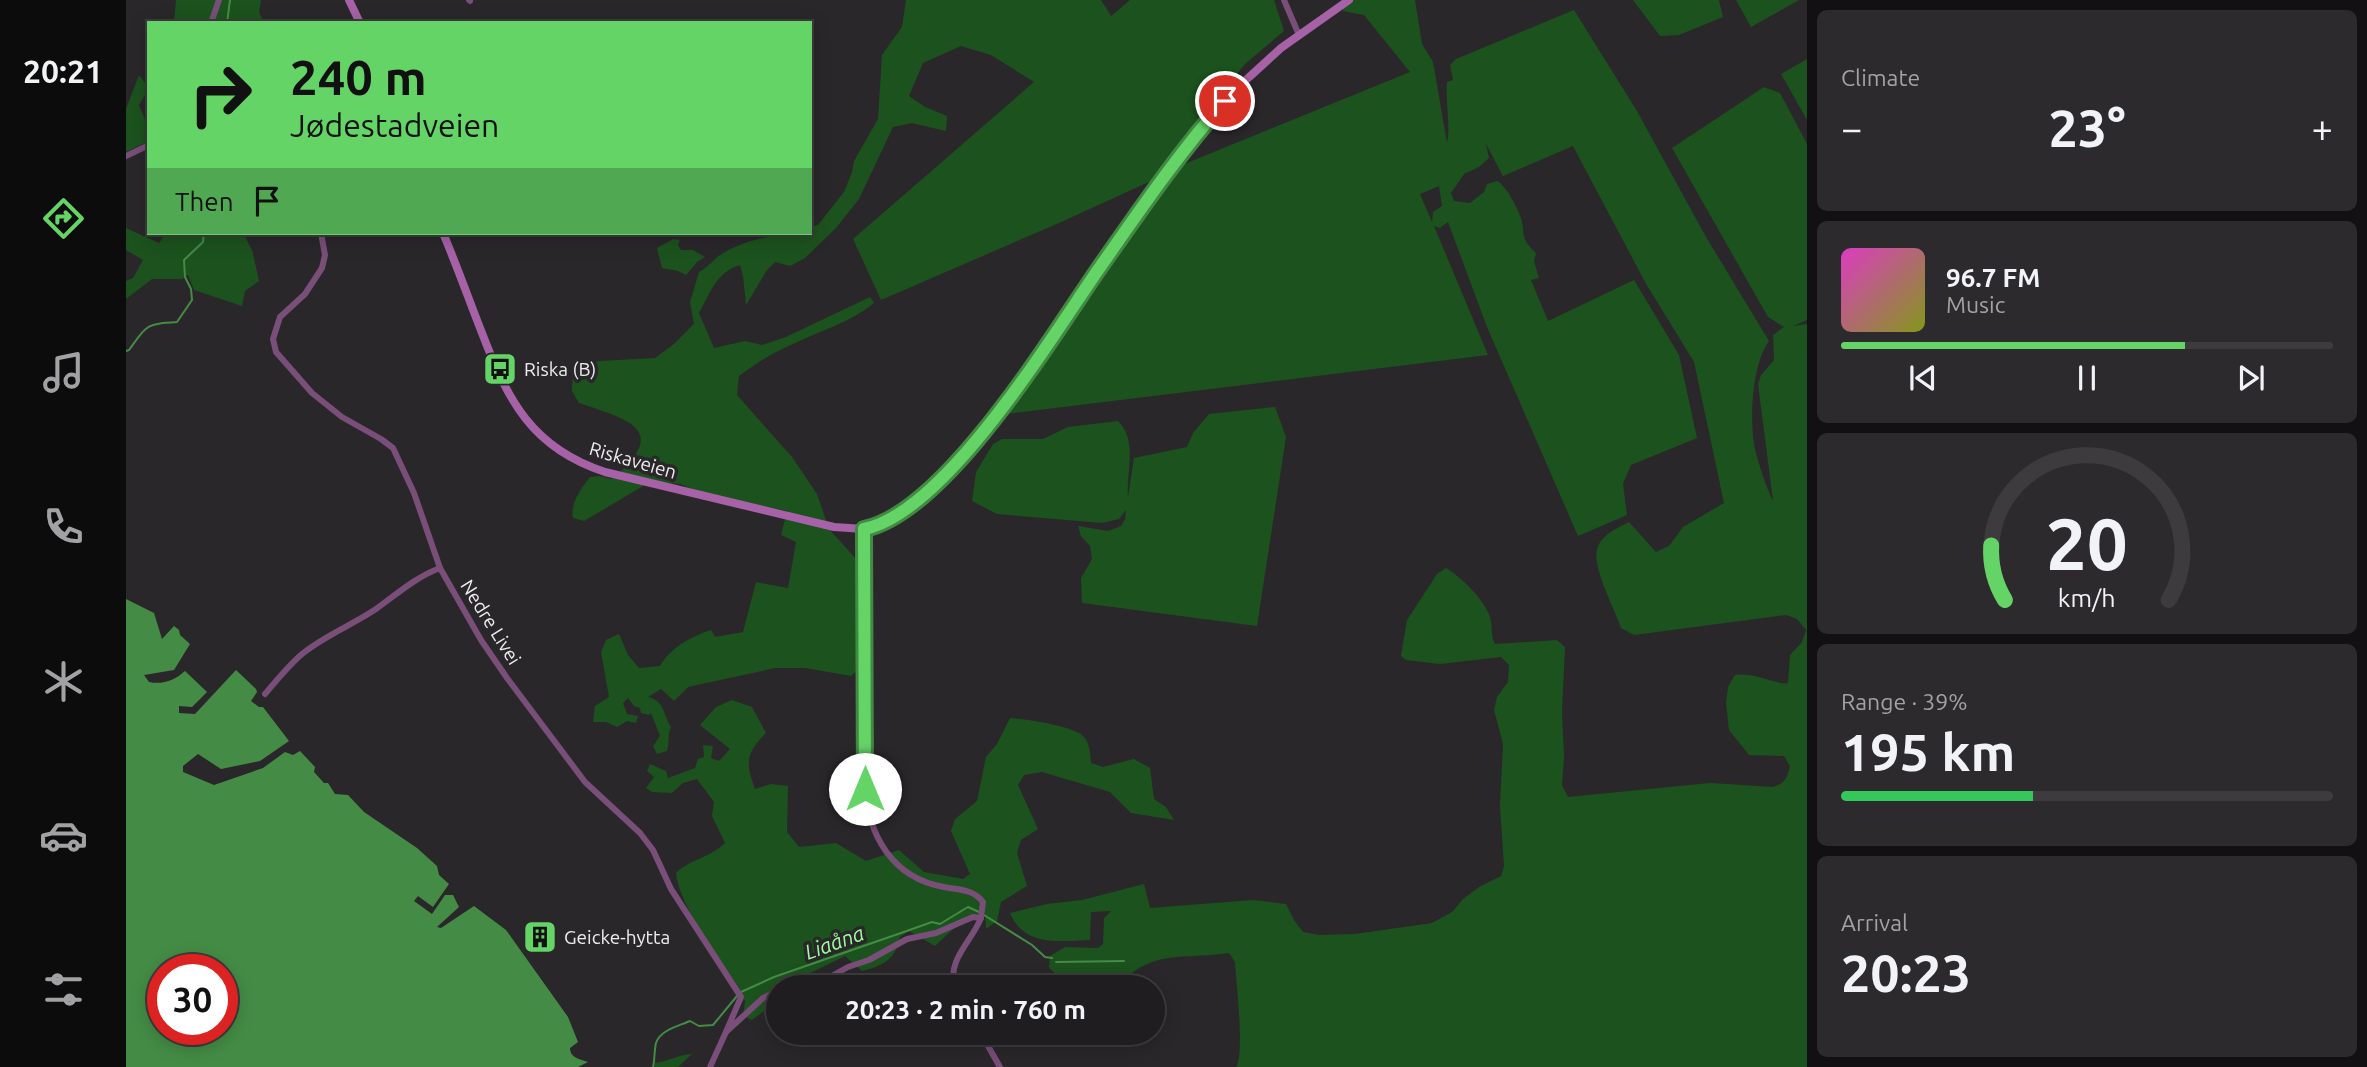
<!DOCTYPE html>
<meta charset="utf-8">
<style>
body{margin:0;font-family:Ubuntu,sans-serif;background:#2d2a2d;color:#f1f3f6;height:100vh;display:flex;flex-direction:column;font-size:26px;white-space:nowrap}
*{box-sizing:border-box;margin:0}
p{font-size:23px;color:#a2a2a5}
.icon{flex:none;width:38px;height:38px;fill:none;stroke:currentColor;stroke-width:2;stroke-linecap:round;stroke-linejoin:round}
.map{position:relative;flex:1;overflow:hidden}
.drawer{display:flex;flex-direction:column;gap:10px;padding:10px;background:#121012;width:560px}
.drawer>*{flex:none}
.banner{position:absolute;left:21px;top:21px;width:665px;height:214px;border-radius:0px;box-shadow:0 4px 18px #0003,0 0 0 2px #3d3b3e;background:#65d467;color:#111;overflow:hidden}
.speed{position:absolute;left:21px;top:954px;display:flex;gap:14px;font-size:35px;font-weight:700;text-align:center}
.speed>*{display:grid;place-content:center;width:91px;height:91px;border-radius:50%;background:#201d20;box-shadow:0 4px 18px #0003,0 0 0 2px #3d3b3e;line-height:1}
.speed .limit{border:10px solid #d22;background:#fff;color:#111}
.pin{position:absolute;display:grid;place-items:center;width:60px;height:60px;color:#fff;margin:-30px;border:4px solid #fff;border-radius:50%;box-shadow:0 2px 7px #0007}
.me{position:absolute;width:77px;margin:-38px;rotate:0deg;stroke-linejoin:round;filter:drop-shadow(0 0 5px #0008)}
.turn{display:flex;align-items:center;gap:24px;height:147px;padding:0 28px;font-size:32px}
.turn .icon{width:91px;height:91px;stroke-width:2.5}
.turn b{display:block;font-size:49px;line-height:60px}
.then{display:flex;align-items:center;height:66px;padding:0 28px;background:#0003;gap:14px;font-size:26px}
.big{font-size:52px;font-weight:700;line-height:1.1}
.drawer .tile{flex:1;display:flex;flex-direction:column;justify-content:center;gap:10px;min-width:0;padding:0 24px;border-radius:10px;background:#2d2a2d}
.drawer .dial{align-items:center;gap:0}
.dial svg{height:182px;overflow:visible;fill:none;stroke:#3d3b3e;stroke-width:7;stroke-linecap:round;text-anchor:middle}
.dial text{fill:#f1f3f6;stroke:none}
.song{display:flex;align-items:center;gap:21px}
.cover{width:84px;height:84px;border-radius:10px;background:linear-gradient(135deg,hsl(310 70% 55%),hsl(70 70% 35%))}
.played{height:7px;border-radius:4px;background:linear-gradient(90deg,#65d467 70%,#3d3b3e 70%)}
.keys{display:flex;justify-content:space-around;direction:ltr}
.heat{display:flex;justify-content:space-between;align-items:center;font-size:38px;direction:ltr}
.charge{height:10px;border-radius:5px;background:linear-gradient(90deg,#34c759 39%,#3d3b3e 0)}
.trip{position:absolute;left:640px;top:975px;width:399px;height:70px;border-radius:35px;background:#201d20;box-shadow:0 4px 18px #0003,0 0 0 2px #3d3b3e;font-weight:700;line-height:70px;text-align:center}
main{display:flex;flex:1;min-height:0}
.dock{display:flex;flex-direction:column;width:126px;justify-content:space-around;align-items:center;background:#0d0c0d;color:#a2a2a5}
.dock .icon{width:49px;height:49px}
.dock .active{color:#65d467}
.dock b{font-size:32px;color:#f1f3f6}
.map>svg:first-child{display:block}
</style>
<main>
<nav class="dock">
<b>20:21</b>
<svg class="icon active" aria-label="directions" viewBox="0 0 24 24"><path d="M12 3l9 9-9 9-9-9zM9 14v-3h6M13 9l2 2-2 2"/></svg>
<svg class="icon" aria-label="music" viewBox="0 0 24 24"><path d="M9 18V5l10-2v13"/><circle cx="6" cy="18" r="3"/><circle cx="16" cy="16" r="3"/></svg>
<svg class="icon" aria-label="phone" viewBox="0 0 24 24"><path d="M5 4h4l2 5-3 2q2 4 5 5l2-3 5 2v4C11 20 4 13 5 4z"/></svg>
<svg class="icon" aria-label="climate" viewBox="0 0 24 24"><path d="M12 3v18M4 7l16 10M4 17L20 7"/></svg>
<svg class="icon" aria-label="car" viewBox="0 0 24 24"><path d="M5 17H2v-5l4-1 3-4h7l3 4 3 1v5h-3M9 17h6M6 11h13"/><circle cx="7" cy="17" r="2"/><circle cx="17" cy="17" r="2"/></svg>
<svg class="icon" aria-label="filters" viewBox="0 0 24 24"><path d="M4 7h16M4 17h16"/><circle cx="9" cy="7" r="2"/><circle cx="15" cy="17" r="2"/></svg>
</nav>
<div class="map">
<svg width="1681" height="1067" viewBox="0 0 1681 1067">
<rect width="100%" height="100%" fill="#2a272a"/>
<g fill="#1c521d" fill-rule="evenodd">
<path d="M50 0H135L133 12 138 23H48Z"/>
<path d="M780 0H975L985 16 1004 0H1148L1158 31 1119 64 1025 181 933 223 755 300 727 239 908 82 865 55 835 46 797 63 783 96 799 107 821 116 820 131 786 123 767 127 733 199 710 228 679 258 664 266 649 262 641 270 620 305 617 276 614 265C590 272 584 294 573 313L588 348 619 341 636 345 660 337 744 297 748 303C724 323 693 331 665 345 646 353 629 364 613 376L611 395 666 457 691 494 703 529 731 560 734 590V668L725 676 679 668H649L562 687 548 701 535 689 522 697C539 701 537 715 545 727 541 735 544 742 541 751L531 754 527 746 534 736 525 713 523 715 515 713 514 708 508 706 502 698 497 703 501 714 512 716 510 723 501 721 491 727 480 722H467L469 706 483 697 475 652 480 640 493 634 502 655 513 668 534 666C544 648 566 636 585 630L589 637 617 632 630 582 662 588 670 542 655 535 661 511 580 494 554 484 524 482 458 521 447 518C444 503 455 489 464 477L474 476 486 479C545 429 503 420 453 403L446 391 447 365 474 361 529 358 548 344 568 324 564 302 573 272C583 267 589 257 599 252 623 238 657 233 684 233V227L692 225 718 192 726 172 728 161 752 119 756 55 776 27Z"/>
<path d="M1218 0H1289L1296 44 1307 62 1321 143C1325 123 1319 102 1321 82L1327 80 1324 65 1330 59 1448 10 1511 111 1580 237 1643 341C1626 364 1623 421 1629 449 1633 466 1640 486 1647 501L1632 384 1635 375 1648 360 1647 335 1658 327 1642 317 1546 148 1638 87 1654 93 1681 144V320L1667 326 1681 324V1067H1110C1119 1053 1110 982 1109 962L1103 953C1058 960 1024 948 992 987H948L925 970 923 967 924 956 939 947 972 948 977 944 978 918 985 911 965 912 964 940C934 941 898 947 884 913L921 904 956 900 1018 884 1024 908 1127 900 1160 904 1168 920 1177 932 1193 935 1229 934 1306 923 1326 912 1337 899 1353 887 1375 876 1378 866 1374 806 1377 744 1368 710 1371 697 1382 682 1383 665 1375 657 1314 664 1280 660 1275 656 1281 620 1311 574 1320 568C1335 577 1358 599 1364 617 1367 626 1364 635 1369 644L1431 640 1439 647 1436 712 1438 755 1436 785 1442 797 1584 783 1647 787C1659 783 1661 779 1664 766L1658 756 1623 755 1603 730 1600 703 1602 687 1609 675C1629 672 1653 686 1662 683L1664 655 1676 642 1680 630 1671 619 1660 615 1508 635 1495 628C1489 610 1466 567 1471 550 1474 535 1492 528 1503 522L1530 552 1543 546 1557 527 1598 503 1568 362 1519 282 1447 146 1377 176 1360 144 1363 158 1353 167 1338 174 1325 193 1328 201 1344 203 1358 192 1361 184 1371 181C1380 185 1392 209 1395 218 1400 236 1393 237 1410 253L1408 261 1413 278 1405 280 1422 321 1508 280 1553 355 1571 438 1505 465 1497 484 1501 515 1452 536 1361 327 1322 222 1314 228 1308 226 1362 355 872 415 1056 165 1284 72 1238 15 1217 11ZM1313 186 1316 206 1307 212 1306 222 1294 194Z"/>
<path d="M1507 0H1593L1597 17 1553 35 1534 36Z"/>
<path d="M1610 0H1673L1625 27Z"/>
<path d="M1681 59V120L1655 74Z"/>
<path d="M13 75 23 88 13 105 23 129V141L0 152V109Z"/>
<path d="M0 228 33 243 40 233H117L126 250 133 281 119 291 116 306 68 290 62 275 56 279H26L0 299V281L7 278 17 260 0 250Z"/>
<path d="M547 239 554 240 552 245 555 250H567L579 257 571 262 560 275 552 271 536 268 531 248Z"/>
<path d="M1149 407 1160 437 1131 626 956 603 955 578 966 559 964 546 955 536 952 526 982 531 995 526 999 519 1000 510 993 519 976 523 871 514 846 501 850 472 867 444 876 439H917L942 427 992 421C1012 441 1000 472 1002 497L1008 458 1061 447 1067 433 1083 414Z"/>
<path d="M606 700 626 707 640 733C620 753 619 762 629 789L645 784 662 786 661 832 673 847 710 843 740 861 773 850 798 872 837 879 844 874 825 831 829 819 851 801 860 757 871 744 884 718C899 719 947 726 957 736 964 743 964 753 965 763L977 767 1008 759 1024 768 1028 799 1040 807 1048 820 1005 813 984 792 916 772 898 775 892 785 912 829 895 840 891 853 901 886 875 902 871 921 860 929 859 911C837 918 825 931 809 946L783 931 774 937C770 959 757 966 736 971L719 956 670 980 666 987H653V1000L626 1020 617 1016 619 1001 615 991C596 961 553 907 550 873 566 858 582 859 599 843L586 816 588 802 571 779 557 783 546 793 526 792 520 788 528 777 521 771 524 764 540 771 542 778 569 768 572 759 578 757 577 745 587 746 585 758 593 761 604 749 574 725 590 707Z"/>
<path d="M566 1054 552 1067H529V1063C542 1061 552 1055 566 1054Z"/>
</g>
<path fill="#448c45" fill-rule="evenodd" d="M0 599 28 613 36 639 48 626 53 630 54 635 64 644 48 670 18 675 23 682C37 685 49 680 59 671L81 692 66 707 53 706V713L69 714 110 670 130 689 131 692 125 701 133 707H137L163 741 134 761 95 769 72 754 57 766V772L88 785 137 768 159 752 167 755 174 751 189 767 188 772 198 783H202L209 794 222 795 238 812 291 848 311 866 313 875 323 884 307 907 292 896 288 901 306 914 319 895H327L333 907 311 927 315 928 348 906 380 930 442 1017 452 1042 444 1048C444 1058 454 1059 462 1062L452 1067H0ZM37 970H96V1029H37Z"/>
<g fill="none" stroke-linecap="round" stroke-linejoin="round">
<g stroke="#448c45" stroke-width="2">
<path d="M101 23 104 0"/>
<path d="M0 351 3 350C22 324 20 324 51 322L66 300 65 289 59 277 58 260 77 242 78 233"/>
<path d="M858 915 906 945 919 957 926 958"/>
<path d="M930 962 998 961"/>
<path d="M615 992 648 977 775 933 806 922 814 924 842 907 853 912"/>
<path d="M527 1067C529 1059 528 1051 530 1043 534 1030 553 1026 564 1021L573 1026 587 1025 611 996"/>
</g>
<g stroke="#794e79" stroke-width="6">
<path d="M343 0 344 1"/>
<path d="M1158 0 1173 35"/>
<path d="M85 23 93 0"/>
<path d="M0 156 23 145"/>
<path d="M195 233 199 255 196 268 179 294 154 317 147 339 150 352 186 393 216 417 255 439 267 448 288 493 314 568 355 640 381 678 459 782 514 833 527 850 545 889 615 997 600 1032"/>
<path d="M139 694C151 680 162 666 176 654 198 636 226 625 250 609 271 594 290 577 314 568"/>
<path d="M664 987 704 977 722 967 743 960 781 939 810 933 847 917 855 918 857 902C847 889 834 890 818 887 766 878 742 835 739 786L738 529"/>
<path d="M829 987C820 961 846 941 855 918"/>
<path d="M854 1032 874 1067"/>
<path d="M584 1067 600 1032 637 998 653 990"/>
</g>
<g stroke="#a661a7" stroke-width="8">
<path d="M223 0 234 23"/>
<path d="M317 233C331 266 343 300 356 333 382 401 406 448 479 472L708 527 738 529 764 521 786 505 808 485 873 411 1036 180 1109 90 1155 48 1223 0"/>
</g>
</g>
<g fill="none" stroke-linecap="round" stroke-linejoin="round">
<defs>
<path id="route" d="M739 789 738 529C819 513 925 338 972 270 1012 213 1052 154 1099 101"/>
</defs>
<use href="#route" stroke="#428a43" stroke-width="18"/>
<use href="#route" stroke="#65d467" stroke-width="12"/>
</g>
<defs>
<symbol id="bus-square" viewBox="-11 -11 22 22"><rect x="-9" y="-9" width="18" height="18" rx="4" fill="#65d467" stroke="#2a272a"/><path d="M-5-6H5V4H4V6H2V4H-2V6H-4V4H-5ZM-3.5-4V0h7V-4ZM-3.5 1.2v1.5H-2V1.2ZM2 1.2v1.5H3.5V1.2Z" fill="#111"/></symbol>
<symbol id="building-square" viewBox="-11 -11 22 22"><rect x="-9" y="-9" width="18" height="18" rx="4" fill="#65d467" stroke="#2a272a"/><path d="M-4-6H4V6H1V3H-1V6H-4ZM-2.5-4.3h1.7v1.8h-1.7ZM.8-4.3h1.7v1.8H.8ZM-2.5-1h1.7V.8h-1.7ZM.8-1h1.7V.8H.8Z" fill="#111"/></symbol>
</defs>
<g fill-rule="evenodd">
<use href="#bus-square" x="355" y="350" width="38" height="38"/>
<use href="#building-square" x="395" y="918" width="38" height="38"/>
</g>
<g text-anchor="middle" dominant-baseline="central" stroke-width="7" stroke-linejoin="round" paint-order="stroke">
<g font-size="19" fill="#eeecee" stroke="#2a272a" text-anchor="start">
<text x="398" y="369">Riska (B)</text>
<text x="438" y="937">Geicke-hytta</text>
</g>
<g font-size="19" fill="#eeecee" stroke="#2a272a">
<text transform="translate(507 460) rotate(16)">Riskaveien</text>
<text transform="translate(365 622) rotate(58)">Nedre Livei</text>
</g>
<g font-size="21" font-style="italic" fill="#9efe9d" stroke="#2a272a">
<text transform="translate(708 942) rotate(-20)">Liaåna</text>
</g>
</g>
</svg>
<div class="speed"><div class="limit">30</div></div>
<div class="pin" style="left:1099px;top:101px;background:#d93025"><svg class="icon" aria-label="arrive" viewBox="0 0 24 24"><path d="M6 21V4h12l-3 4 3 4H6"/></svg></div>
<svg class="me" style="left:739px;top:789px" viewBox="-20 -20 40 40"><circle r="19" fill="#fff"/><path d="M0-13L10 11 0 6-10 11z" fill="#65d467"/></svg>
<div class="trip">20:23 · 2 min · 760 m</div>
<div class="banner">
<div class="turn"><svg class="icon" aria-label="right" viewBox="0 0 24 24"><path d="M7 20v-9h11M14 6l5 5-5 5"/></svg><div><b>240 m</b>Jødestadveien</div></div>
<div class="then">Then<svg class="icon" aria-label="arrive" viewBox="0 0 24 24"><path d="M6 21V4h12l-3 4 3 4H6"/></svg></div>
</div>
</div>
<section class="drawer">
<div class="tile"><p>Climate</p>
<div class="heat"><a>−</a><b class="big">23°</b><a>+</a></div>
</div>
<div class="tile">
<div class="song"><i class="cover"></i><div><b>96.7 FM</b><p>Music</p></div></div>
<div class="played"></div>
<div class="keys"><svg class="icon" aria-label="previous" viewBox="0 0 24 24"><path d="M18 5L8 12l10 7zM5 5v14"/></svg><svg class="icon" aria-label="pause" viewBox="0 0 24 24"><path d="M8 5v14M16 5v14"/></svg><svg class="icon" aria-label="next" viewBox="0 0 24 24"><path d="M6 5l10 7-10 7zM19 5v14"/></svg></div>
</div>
<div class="tile dial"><svg viewBox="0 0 100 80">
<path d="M14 69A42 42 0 1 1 86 69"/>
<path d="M14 69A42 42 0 0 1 8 45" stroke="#65d467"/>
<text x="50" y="56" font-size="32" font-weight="700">20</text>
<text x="50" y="72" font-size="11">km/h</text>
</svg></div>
<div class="tile"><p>Range · 39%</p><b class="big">195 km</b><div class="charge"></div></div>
<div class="tile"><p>Arrival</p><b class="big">20:23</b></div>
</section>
</main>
